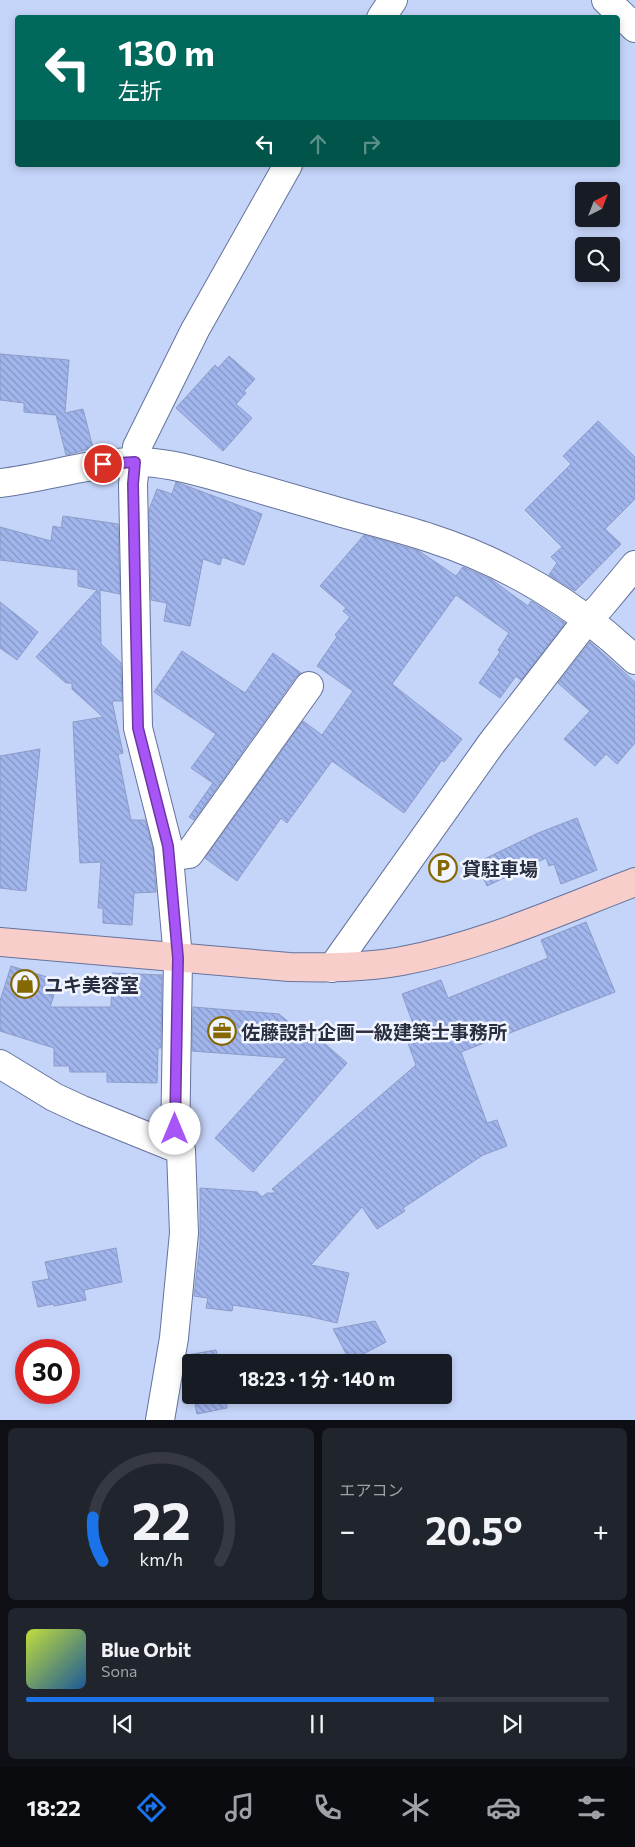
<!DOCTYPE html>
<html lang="ja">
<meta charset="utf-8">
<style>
body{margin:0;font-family:Commissioner,"Noto Sans JP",sans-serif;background:#20242c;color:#f1f3f6;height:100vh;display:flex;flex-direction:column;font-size:19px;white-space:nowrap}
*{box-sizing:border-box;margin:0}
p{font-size:16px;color:#9ea1a6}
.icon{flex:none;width:28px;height:28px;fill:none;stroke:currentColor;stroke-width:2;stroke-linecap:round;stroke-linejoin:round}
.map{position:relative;height:1420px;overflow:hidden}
.drawer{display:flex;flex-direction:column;gap:8px;padding:8px;background:#0d0f14;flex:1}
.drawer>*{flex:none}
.banner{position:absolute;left:15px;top:15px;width:605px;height:152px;border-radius:5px;box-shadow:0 2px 8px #0003;background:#00695c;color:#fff;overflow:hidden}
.needle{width:32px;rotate:42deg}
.tools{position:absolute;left:575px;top:182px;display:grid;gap:10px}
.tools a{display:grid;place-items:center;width:45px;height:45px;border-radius:5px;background:#171b24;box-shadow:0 2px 8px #0003;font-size:25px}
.speed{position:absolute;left:15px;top:1339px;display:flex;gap:10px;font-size:25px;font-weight:700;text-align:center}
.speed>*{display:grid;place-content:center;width:65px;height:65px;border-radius:50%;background:#171b24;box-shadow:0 2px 8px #0003;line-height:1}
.speed .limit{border:8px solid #d22;background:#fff;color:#111}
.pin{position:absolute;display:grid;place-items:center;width:42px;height:42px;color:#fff;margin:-21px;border:2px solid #fff;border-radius:50%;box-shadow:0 1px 5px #0007}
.me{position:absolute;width:55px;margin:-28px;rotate:0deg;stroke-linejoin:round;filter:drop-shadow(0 0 4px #0008)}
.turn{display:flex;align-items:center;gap:18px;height:105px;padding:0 20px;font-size:22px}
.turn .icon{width:65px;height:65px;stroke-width:2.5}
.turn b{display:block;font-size:35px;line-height:42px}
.lanes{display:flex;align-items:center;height:48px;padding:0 20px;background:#0003;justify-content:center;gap:25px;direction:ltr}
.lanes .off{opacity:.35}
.big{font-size:38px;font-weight:700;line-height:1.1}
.drawer .widget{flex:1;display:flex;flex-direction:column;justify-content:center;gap:8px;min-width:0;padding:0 18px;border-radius:8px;background:#20242c}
.drawer .dial{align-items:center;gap:0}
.dial svg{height:130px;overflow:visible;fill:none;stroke:#363941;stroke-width:7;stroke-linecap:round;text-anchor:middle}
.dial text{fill:#f1f3f6;stroke:none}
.song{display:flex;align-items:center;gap:15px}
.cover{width:60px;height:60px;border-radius:8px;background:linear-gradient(135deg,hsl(70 70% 55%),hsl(210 70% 35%))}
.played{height:5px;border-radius:2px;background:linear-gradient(90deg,#1a73e8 70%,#363941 70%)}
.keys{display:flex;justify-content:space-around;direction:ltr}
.heat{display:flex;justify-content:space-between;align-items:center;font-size:28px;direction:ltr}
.drawer .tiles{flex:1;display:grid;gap:8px;grid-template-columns:1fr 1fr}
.widget:last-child{grid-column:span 2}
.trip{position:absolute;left:182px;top:1354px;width:270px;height:50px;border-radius:5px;background:#171b24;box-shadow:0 2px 8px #0003;font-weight:700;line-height:50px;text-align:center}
.tabs{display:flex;height:80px;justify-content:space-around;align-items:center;background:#090b0e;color:#9ea1a6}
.tabs .icon{width:35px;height:35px}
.tabs .current{color:#1a73e8}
.tabs b{font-size:22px;color:#f1f3f6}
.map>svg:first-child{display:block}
</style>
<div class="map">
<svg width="635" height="1420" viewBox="0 0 635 1420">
<defs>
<pattern id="building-back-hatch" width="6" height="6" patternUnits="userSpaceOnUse" patternTransform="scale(1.25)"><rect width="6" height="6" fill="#a2b6ee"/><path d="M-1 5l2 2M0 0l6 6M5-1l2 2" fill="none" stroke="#8494c2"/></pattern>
</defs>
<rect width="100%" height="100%" fill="#c5d4f9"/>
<g fill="url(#building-back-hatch)" stroke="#8c9cc8">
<path d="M0 354 69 360 65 413 83 409 93 448 66 455 56 415 24 412V403L0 400Z"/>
<path d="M229 356 255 379 244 391 246 393 236 404 252 418 223 451 176 408 215 365 218 368Z"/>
<path d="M598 421 635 457V499L605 529 621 544 575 591 549 575 557 563 551 557 562 547 525 510 571 464 563 456Z"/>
<path d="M176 482 262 514 244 565 222 557 220 565 203 559 190 626 164 621 167 603 151 600 149 510 157 489 172 494Z"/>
<path d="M63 516 118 524 120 594 100 590 101 644 121 663 122 701H112L123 753 118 754 131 820H145L153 849 156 892 134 893 132 925 103 923V908H98L101 862 80 863 73 722 103 717 72 689V683H66L36 657 97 590 78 586V570L0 560V527L51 541 53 526 61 528Z"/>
<path d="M364 535 419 551 456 576 463 567 479 574 492 580 528 606 531 601 565 623 521 680 516 676 500 698 479 683 500 652 498 650 509 633 456 595 392 684 462 739 444 762 442 760 404 813 332 761 287 823 281 818 237 881 205 858 303 721 322 735 353 691 317 666 337 637 335 635 350 617 343 611 346 608 320 586Z"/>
<path d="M0 602 38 632 17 660 0 648Z"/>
<path d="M590 642 635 682V743L617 764 606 754 595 766 564 739 590 711 558 683Z"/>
<path d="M182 651 245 693 273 653 301 673 296 677 194 820 189 817 213 783 191 768 216 734 154 692Z"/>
<path d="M40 749 26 891 0 888V756Z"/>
<path d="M577 818 597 870 561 884 554 864 549 866 546 858 487 886 476 863 538 833Z"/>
<path d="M586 922 615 992 461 1052 487 1123 497 1120 507 1146 483 1155 403 1208 405 1211 377 1229 362 1207 311 1265 349 1273 337 1323 307 1316 233 1305 232 1311 206 1308 208 1298 194 1296 200 1244V1188L257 1192 262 1197 267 1193H277L272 1189 416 1065 407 1040 418 1037 402 994 441 980 448 998 548 958 541 940Z"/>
<path d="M11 966 47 977 43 991 54 995 50 1007H111L112 973 162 975 161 1048H158L157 1083 107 1082V1072H70L69 1066H54V1048L0 1031V1001Z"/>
<path d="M193 1007 279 1014 312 1042 317 1037 347 1063 253 1172 215 1138 287 1058 192 1051Z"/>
<path d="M116 1248 122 1282 84 1290 86 1300 54 1306 53 1304 38 1307 32 1282 49 1279 45 1262Z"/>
<path d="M375 1321 386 1342 350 1361 333 1329Z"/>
<path d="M216 1350 219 1362H191V1387L186 1360 187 1355Z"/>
<path d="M193 1395H225L227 1408 197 1414Z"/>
</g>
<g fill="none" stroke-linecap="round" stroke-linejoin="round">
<defs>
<g id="street">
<path d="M606 0 635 28"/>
<path d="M381 18 393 0"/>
<path d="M0 483C44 478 87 463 132 462 159 461 185 468 211 475 256 488 301 501 346 514 374 522 403 529 430 538 505 562 578 605 635 660"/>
<path d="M169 857 189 854 309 686"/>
<path d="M332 968 491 744 587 620 600 607 635 565"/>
<path d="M0 1064 54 1097 82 1110 181 1150 184 1233 174 1338 160 1420"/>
<path d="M175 1147 178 958 168 846 138 728 133 484 137 447 195 330 288 165"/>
</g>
<path id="secondary" d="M0 942 289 967C326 968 364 968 402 961 482 946 559 911 635 882"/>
</defs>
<use href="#street" stroke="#64739d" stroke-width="30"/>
<use href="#secondary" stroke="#64739d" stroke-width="30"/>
<use href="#street" stroke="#fff" stroke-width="28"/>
<use href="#secondary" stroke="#f8ceca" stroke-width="28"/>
</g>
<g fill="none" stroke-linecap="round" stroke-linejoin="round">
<defs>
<path id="route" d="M103 464 135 462 133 484 138 728 168 846 178 958 175 1129"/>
</defs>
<use href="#route" stroke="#6d37a1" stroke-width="12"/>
<use href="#route" stroke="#a855f7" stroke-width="9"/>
</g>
<defs>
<symbol id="parking-ring" viewBox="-11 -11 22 22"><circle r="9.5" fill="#f1f5ff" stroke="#856801" stroke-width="1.5"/><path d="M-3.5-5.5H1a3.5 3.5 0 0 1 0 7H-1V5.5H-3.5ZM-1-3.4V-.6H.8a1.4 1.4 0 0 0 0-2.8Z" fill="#856801"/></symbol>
<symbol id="shop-ring" viewBox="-11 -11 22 22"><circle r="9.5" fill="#f1f5ff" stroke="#856801" stroke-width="1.5"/><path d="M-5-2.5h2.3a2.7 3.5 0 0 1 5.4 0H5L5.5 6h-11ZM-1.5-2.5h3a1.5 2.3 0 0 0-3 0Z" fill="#856801"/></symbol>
<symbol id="office-ring" viewBox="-11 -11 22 22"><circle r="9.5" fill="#f1f5ff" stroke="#856801" stroke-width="1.5"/><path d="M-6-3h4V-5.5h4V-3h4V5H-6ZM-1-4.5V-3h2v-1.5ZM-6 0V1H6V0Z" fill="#856801"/></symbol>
</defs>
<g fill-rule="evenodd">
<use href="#parking-ring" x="427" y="852" width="32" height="32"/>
<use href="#shop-ring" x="9" y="968" width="32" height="32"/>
<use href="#office-ring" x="206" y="1015" width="32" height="32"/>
</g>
<g text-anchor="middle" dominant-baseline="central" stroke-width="5" stroke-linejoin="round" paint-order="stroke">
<g font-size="19" font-weight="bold" fill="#282e40" stroke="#f1f5ff" text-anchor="start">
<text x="462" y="868">貸駐車場</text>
<text x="44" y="984">ユキ美容室</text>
<text x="241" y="1031">佐藤設計企画一級建築士事務所</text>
</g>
</g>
</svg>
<div class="tools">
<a><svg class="needle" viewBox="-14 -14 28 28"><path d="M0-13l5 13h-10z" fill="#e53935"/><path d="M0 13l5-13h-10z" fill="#9ea1a6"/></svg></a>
<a><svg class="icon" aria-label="search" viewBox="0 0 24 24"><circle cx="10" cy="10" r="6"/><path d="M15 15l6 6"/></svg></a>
</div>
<div class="speed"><div class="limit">30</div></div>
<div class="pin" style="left:103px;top:464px;background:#d93025"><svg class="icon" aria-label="arrive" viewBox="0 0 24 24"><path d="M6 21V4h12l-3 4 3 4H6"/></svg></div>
<svg class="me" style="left:175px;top:1129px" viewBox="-20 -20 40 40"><circle r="19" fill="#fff"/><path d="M0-13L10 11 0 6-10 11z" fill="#a855f7"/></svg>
<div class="trip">18:23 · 1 分 · 140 m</div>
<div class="banner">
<div class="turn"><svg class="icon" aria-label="left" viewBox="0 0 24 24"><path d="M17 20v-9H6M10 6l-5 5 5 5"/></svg><div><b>130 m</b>左折</div></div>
<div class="lanes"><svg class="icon" aria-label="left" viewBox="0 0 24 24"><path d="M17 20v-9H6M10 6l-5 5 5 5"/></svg><svg class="icon off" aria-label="ahead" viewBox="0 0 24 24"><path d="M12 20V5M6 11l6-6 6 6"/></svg><svg class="icon off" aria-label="right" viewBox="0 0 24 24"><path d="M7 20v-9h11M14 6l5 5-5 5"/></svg></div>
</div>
</div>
<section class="drawer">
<div class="tiles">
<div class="widget dial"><svg viewBox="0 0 100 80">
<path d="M14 69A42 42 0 1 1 86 69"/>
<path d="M14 69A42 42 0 0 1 8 42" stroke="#1a73e8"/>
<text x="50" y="56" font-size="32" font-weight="700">22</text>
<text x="50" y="72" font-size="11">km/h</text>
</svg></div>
<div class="widget"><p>エアコン</p>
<div class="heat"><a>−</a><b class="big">20.5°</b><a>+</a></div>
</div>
<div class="widget">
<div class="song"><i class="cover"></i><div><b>Blue Orbit</b><p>Sona</p></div></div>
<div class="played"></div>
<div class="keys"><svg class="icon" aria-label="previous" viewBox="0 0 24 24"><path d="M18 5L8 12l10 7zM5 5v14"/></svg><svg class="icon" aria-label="pause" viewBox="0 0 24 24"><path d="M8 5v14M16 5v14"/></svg><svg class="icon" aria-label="next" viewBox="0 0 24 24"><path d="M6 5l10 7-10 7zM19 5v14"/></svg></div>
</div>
</div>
</section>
<nav class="tabs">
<b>18:22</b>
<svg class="icon current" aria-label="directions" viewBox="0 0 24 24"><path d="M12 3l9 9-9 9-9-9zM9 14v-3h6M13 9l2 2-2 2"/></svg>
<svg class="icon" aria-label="music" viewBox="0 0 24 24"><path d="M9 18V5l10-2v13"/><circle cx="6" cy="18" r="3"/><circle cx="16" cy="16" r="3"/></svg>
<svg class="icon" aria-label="phone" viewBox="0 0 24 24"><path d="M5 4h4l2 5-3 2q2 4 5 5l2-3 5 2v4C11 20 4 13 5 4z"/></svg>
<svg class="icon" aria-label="climate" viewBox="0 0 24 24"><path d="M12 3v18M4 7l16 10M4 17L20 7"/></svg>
<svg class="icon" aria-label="car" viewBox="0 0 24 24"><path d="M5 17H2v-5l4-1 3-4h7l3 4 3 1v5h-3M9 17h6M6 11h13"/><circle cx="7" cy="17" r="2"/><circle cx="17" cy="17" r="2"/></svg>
<svg class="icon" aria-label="filters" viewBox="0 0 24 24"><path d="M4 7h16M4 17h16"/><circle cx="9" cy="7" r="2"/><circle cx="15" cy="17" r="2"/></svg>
</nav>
